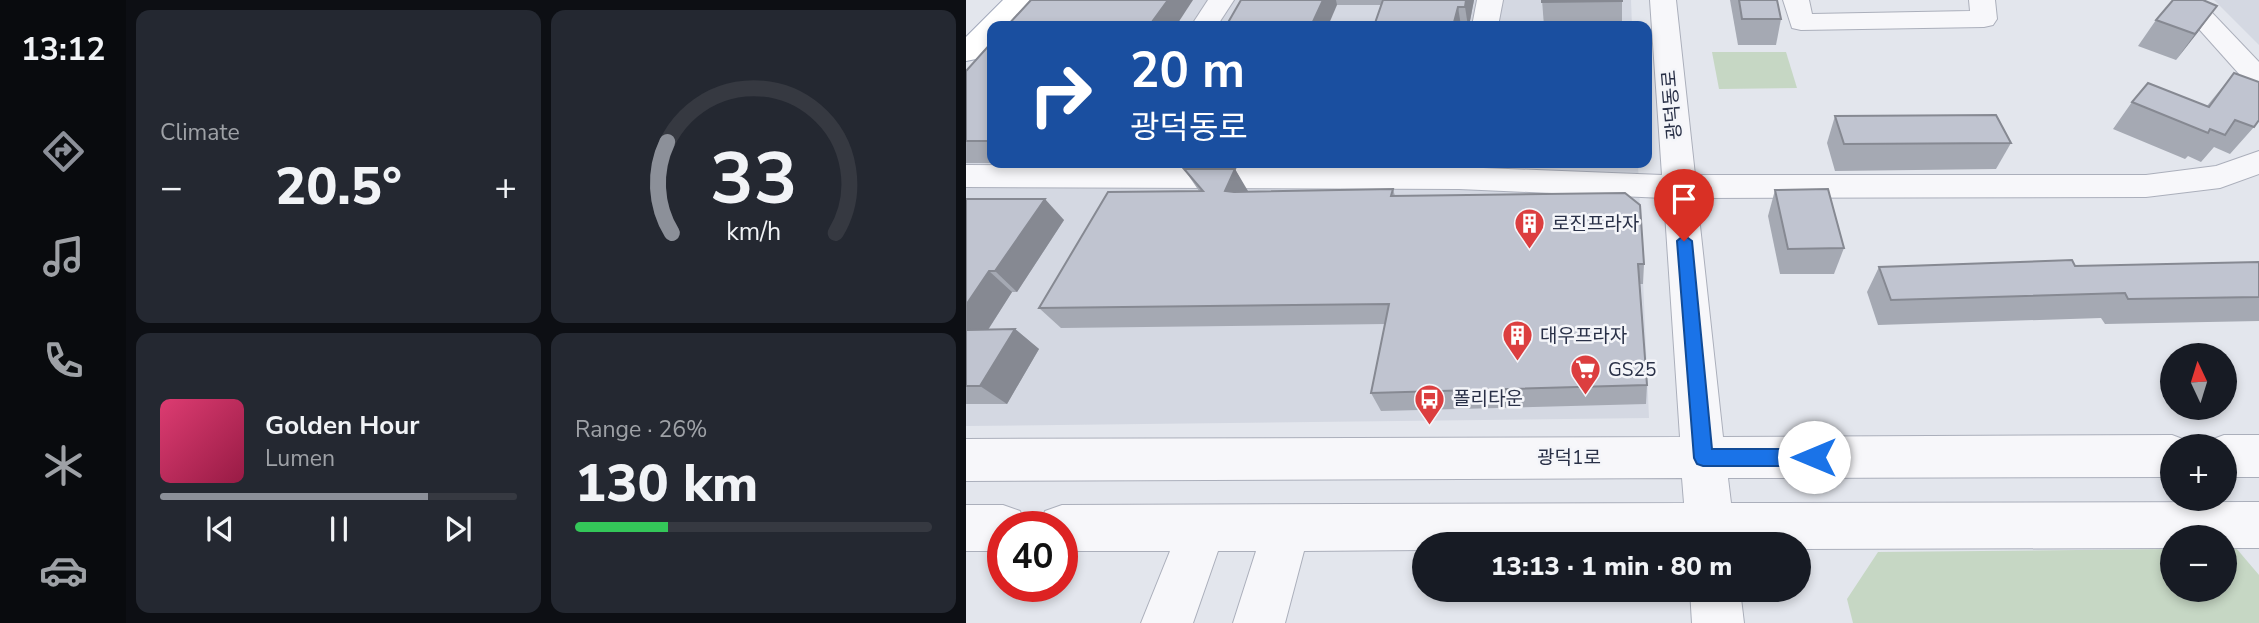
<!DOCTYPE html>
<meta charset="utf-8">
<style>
body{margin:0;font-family:"Nunito Sans","Noto Sans KR",sans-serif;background:#242831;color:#f1f3f6;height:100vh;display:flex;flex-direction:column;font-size:26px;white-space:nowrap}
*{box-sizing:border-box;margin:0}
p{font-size:23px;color:#9ea1a6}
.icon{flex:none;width:38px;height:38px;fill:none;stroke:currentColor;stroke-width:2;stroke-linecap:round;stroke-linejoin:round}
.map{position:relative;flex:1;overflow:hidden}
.drawer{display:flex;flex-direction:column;gap:10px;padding:10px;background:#0d0f14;width:840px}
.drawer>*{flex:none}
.guide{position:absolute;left:21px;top:21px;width:665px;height:147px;border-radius:14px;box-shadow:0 4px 10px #0003;background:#1a4fa0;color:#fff;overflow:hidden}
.needle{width:46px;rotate:356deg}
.controls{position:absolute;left:1194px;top:343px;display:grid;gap:14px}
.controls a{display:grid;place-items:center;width:77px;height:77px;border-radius:50%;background:#171b24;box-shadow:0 4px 10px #0003;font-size:35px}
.speed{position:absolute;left:21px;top:511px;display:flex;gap:14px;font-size:35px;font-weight:700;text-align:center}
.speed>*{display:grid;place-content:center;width:91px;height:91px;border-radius:50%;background:#171b24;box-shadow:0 4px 10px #0003;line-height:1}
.speed .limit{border:10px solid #d22;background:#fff;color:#111}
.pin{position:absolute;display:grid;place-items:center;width:60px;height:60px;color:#fff;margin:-72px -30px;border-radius:50% 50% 50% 0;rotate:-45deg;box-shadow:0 0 7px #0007}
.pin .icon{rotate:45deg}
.me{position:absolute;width:77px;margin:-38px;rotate:270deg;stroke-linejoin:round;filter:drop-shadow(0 0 5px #0008)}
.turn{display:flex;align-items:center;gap:24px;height:147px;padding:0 28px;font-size:32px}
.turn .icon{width:91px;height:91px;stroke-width:2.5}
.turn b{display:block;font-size:49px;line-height:60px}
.big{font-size:52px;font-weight:800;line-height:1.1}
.drawer .widget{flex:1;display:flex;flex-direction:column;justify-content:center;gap:10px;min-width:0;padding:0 24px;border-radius:14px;background:#242831}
.drawer .dial{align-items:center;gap:0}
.dial svg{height:182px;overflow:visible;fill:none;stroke:#363941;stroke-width:7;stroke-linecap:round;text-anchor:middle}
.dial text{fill:#f1f3f6;stroke:none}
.song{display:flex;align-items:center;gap:21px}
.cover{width:84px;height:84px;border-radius:10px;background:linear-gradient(135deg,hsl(340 70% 55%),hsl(340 70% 35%))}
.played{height:7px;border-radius:4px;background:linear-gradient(90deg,#8c9099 75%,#363941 75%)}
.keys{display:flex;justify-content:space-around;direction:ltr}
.heat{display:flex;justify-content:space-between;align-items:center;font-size:38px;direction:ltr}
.charge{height:10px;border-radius:5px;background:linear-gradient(90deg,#34c759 26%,#363941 0)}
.drawer .tiles{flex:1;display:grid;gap:10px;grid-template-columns:repeat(2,1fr)}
.trip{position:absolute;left:446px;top:532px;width:399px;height:70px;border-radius:35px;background:#171b24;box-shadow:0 4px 10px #0003;font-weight:800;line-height:70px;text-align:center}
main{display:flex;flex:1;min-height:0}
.tabs{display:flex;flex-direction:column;width:126px;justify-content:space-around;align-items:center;background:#090b0e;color:#9ea1a6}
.tabs .icon{width:49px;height:49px}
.tabs .on{color:#8c9099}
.tabs b{font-size:32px;color:#f1f3f6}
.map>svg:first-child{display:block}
</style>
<main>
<nav class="tabs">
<b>13:12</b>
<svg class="icon on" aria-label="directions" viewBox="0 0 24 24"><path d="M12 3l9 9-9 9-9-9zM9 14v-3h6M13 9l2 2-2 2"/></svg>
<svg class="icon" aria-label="music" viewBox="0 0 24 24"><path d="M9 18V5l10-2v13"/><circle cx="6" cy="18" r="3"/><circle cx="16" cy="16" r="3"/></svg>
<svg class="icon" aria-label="phone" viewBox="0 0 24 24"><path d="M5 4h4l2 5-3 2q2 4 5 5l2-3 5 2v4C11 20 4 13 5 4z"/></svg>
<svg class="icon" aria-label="climate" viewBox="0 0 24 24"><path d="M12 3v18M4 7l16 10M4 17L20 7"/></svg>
<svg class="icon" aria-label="car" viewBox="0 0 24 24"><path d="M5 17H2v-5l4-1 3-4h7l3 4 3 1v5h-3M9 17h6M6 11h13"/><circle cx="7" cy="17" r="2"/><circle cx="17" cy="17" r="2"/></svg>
</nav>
<section class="drawer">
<div class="tiles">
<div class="widget"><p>Climate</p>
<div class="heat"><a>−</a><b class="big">20.5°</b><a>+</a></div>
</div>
<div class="widget dial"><svg viewBox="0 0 100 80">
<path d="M14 69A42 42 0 1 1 86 69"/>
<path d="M14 69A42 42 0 0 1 12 29" stroke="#8c9099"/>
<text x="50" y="56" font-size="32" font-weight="700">33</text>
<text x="50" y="72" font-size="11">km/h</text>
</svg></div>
<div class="widget">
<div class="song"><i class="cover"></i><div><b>Golden Hour</b><p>Lumen</p></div></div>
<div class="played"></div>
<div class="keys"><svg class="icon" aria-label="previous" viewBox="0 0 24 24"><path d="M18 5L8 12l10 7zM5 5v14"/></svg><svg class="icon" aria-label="pause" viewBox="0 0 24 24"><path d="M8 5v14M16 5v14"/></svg><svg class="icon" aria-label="next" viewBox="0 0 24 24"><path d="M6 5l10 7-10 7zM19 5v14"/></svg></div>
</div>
<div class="widget"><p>Range · 26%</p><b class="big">130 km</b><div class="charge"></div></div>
</div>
</section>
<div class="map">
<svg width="1293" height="623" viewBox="0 0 1293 623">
<rect width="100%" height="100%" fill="#e3e6ed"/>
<g fill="#d4d8e2">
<path d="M69 0H665L666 26H44Z"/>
<path d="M1248 0H1293V45Z"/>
<path d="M0 73 26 163H672L683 418 0 426Z"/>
</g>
<g fill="#c6d7c4">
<path d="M746 52H820L831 88 753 89Z"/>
<path d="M1258 548H1270L1293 575V623H887L881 599 912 552 1206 549V590H1258Z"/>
</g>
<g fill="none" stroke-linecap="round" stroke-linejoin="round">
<defs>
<g id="minor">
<path d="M242 0H268L251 26H225Z"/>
<path d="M511 0H537L532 26H506Z"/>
<path d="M684 0H710L729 175H1180L1250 166 1293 151V174L1254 188 1180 197 731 198 757 437 1206 435 1222 441 1224 446H1206V477L762 478 765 503 1293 502V548H1258V537H1206V548L833 549V544H458V550L338 551 319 623H267L290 551H252L227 623H175L204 551H96V527H73L79 511 96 505 718 503 716 478 0 481V439L714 437 698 198 493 189 0 187V165L493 167 696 175Z"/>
<path d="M817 0H843L846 14 1004 11 1003 0H1029L1031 19 1027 25 1018 27 835 30 826 28Z"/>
<path d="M1207 0H1234L1293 62V88L1283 85Z"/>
<path d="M1258 435H1293V477H1258V446H1240L1242 441Z"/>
<path d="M0 505H37L54 511 60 527H37V551H0Z"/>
<path d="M724 590H774L778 623H726Z"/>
</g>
<path id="major" d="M37 0H64L40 26H26V41L10 59 0 61V37Z"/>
</defs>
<use href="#minor" stroke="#abafbb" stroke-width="2"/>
<use href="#major" stroke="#a1a8ba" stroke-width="2"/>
<use href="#minor" fill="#f7f7fa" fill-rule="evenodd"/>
<use href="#major" fill="#fff" fill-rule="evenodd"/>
</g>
<g fill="#a5a9b3">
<path d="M275 0H508L503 26H408L415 5H371Z"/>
<path d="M576 0H656V26H578Z"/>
<path d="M764 0H811L815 19 810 45H772Z"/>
<path d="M1190 20 1232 32 1210 60 1172 46Z"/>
<path d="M26 42V163H110H0V71Z"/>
<path d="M1268 73 1288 127 1264 154 1248 147 1235 162 1222 156 1219 159 1147 129 1166 102 1241 106Z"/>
<path d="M869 116 1045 143 1030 169 869 171 861 143Z"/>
<path d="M209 163H294V164Z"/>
<path d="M218 169H269L281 192 427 189 429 196 678 264 677 284H674L681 385 680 404 415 411 405 393 419 324 95 328 73 308 233 191Z"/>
<path d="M809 190 878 248 868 274H814L802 216Z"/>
<path d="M0 199 98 220 51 292H46L22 330 49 329 73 349 41 404H0Z"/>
<path d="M1293 262V321L1139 324 1135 318 912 325 901 292 913 267 1109 266Z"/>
</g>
<g fill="#868992">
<path d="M202 0H227L210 26H183Z"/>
<path d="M357 0H370L371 5 362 26H345Z"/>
<path d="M500 0H508L503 26H502L499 7Z"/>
<path d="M1251 6 1232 32 1210 60 1229 34Z"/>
<path d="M492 7 495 26H487Z"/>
<path d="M269 169 282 191 272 213 259 191Z"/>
<path d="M79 199 98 220 51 292 29 271Z"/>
<path d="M23 271 46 292 9 350 0 343V305Z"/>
<path d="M49 329 73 349 41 404 14 386Z"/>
</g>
<g fill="#c0c4d0" stroke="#868992" stroke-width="2">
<path d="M65 0H202L183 26H41Z"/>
<path d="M275 0H357L345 26H260Z"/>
<path d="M417 0H500L499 7H492L487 26H408Z"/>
<path d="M576 0H656V1L576 2Z"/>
<path d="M773 0H811L815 19H776Z"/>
<path d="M1207 0H1237L1251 6 1229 34 1190 20Z"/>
<path d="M26 42V141H0V71Z"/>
<path d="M1268 73 1293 82V120L1288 127 1269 120 1259 135 1244 129 1242 133 1166 102 1182 83 1243 107Z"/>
<path d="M1030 115 1045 143 878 144 869 116Z"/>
<path d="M218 169H269L259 191 268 192 427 189 425 196 659 193 674 205 678 264H672L681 385 405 393 423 304 73 308 142 192 237 191Z"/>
<path d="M862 189 878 248 822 249 809 190Z"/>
<path d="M0 199H79L29 271H23L0 305Z"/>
<path d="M1106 260 1109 266 1293 262V297L1162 299 1159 293 925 300 913 267Z"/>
<path d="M49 329 14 386H0V330Z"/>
</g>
<path fill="#1a73e8" stroke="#114b97" stroke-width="2" d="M718 235 726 241 746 449H848L854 451 857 457 854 463 848 466H737L731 464 728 458 711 241Z"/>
<defs>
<symbol id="building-pin" viewBox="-11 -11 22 30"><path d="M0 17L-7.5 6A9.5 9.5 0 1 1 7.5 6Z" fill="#dc3e3f" stroke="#f4f5f9"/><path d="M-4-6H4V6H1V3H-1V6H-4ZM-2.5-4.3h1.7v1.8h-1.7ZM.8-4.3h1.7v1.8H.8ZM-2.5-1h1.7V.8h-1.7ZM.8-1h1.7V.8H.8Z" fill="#fff"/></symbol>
<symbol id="supermarket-pin" viewBox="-11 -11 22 30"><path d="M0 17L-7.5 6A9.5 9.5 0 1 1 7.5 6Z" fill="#dc3e3f" stroke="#f4f5f9"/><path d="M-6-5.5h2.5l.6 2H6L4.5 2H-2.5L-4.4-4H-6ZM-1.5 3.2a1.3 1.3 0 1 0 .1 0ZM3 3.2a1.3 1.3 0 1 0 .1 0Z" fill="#fff"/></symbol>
<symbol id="bus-pin" viewBox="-11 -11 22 30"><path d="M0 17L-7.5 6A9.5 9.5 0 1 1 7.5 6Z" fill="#dc3e3f" stroke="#f4f5f9"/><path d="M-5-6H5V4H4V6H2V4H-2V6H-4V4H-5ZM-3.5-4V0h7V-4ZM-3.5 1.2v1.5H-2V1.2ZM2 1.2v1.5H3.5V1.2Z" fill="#fff"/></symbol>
</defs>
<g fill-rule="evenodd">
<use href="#building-pin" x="546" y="206" width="35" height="47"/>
<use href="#building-pin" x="534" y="318" width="35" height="47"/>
<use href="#supermarket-pin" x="602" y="352" width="35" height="47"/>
<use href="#bus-pin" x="446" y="382" width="35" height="47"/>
</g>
<g text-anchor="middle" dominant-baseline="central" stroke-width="5" stroke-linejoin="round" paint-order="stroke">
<g font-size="19" fill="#293047" stroke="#f4f5f9">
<text transform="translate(706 105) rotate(-95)">광덕동로</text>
<text x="603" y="458">광덕1로</text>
</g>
<g font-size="19" fill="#293047" stroke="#f4f5f9" text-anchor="start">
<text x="586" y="224">로진프라자</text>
<text x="574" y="336">대우프라자</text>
<text x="642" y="370">GS25</text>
<text x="487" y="399">폴리타운</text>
</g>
</g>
</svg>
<div class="controls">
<a><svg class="needle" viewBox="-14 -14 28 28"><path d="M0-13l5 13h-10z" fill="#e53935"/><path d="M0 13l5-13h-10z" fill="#9ea1a6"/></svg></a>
<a>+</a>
<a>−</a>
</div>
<div class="speed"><div class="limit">40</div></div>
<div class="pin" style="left:718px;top:241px;background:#d93025"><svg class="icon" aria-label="arrive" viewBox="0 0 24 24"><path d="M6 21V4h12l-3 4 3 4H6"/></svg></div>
<svg class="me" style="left:848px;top:457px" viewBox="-20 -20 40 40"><circle r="19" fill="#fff"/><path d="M0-13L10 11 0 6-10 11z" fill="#1a73e8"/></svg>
<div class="trip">13:13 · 1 min · 80 m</div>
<div class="guide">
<div class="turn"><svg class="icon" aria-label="right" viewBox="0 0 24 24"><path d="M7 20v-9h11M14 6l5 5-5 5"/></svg><div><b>20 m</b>광덕동로</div></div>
</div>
</div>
</main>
